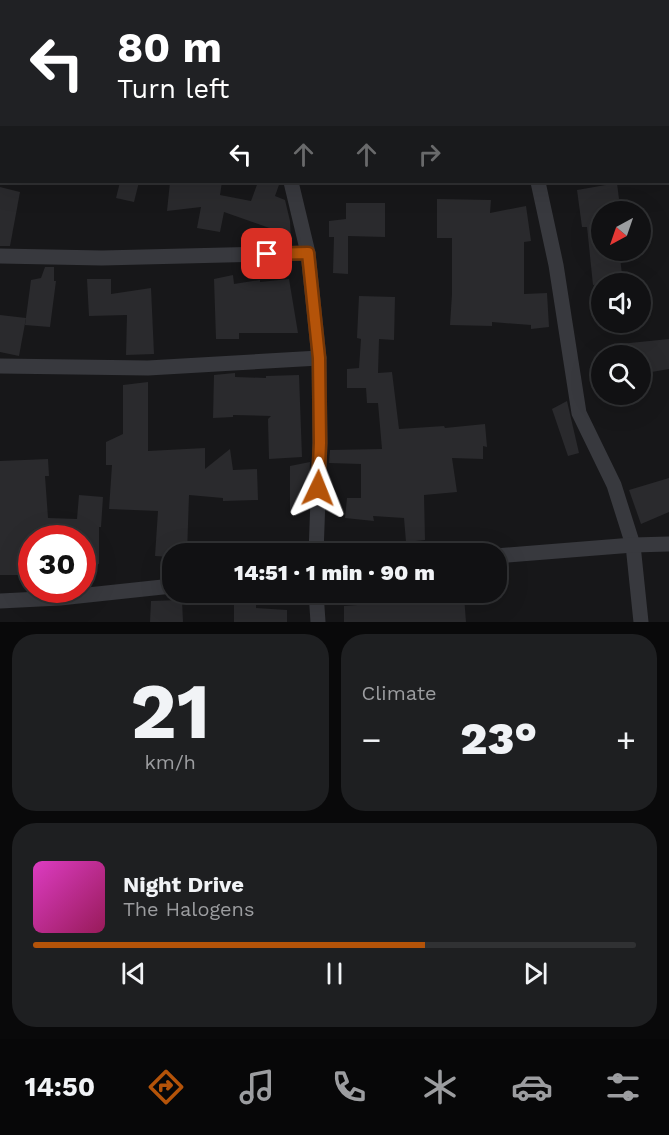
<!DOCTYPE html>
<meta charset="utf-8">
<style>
body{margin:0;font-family:"Work Sans",sans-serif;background:#1e1f21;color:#f1f3f6;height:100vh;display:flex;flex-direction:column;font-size:22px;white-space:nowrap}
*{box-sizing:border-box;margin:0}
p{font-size:20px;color:#9c9da0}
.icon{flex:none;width:33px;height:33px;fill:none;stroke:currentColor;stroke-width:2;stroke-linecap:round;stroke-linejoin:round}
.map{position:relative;height:622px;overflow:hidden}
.side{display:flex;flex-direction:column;gap:12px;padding:12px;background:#09090a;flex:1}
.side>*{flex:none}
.top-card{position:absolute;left:0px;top:0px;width:669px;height:183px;box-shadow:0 6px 24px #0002,0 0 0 2px #303133;background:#202124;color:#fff;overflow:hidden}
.needle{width:39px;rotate:220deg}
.controls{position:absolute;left:591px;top:201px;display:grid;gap:12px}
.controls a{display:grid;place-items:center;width:60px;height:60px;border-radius:50%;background:#111113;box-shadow:0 6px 24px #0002,0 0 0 2px #303133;font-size:30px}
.speed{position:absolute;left:18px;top:525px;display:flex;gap:12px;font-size:30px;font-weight:700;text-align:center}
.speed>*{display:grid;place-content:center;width:78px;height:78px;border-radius:50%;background:#111113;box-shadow:0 6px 24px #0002,0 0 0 2px #303133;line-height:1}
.speed .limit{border:9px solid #d22;background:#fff;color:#111}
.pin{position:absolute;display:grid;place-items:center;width:51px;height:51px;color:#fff;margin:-26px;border-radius:12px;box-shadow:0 3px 9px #0006}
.me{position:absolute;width:66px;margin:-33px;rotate:2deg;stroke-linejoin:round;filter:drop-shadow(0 0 4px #0008)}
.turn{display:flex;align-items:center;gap:21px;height:126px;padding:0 18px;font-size:27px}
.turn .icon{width:78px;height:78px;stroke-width:2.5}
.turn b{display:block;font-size:42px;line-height:51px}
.lanes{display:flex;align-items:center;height:57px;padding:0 18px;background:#0003;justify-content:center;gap:30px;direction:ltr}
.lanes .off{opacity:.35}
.big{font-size:45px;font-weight:800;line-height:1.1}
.side .tile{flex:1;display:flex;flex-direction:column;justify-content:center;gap:9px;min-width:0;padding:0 21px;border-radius:24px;background:#1e1f21}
.side .dial{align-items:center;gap:0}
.dial b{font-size:78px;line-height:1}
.song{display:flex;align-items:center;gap:18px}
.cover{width:72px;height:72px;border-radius:9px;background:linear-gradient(135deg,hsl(310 70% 55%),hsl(330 70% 35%))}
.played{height:6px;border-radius:3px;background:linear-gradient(90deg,#b45309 65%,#303133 65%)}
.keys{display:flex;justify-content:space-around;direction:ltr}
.heat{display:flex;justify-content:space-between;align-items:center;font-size:33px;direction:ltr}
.side .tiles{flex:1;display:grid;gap:12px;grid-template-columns:1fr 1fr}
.tile:last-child{grid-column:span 2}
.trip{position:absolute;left:162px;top:543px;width:345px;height:60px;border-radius:24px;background:#111113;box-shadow:0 6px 24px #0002,0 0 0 2px #303133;font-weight:800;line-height:60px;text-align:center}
.dock{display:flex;height:96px;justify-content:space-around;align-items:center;background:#070708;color:#9c9da0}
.dock .icon{width:42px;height:42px}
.dock .on{color:#b45309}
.dock b{font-size:27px;color:#f1f3f6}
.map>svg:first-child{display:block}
</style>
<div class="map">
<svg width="669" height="622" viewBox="0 0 669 622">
<rect width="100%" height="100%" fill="#171719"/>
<g fill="#2a2a2d">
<path d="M120 182H139L134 202 116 198Z"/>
<path d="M170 182H222L220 195 251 201 258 182H280L275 196 285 200 290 221 291 242 274 236 275 230 224 212 220 232 197 228 201 207 167 211Z"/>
<path d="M617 183 619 199 613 201 615 212H602V250H619L623 282 593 285 587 227H582L577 190Z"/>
<path d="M0 187 20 192 10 246H0Z"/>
<path d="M437 199 491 200 490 213 526 206 531 241 524 242V294L547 293 549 327 531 329V325L492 322V326L450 325 452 294V238H437Z"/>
<path d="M346 203H385V237L348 236V274L333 273 334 237H329V221L346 219Z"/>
<path d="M45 267H54V281H56L50 327 25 325 31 280 41 278Z"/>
<path d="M233 275 234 284 260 280V282L289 279 298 333H239V339H216L214 279Z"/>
<path d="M87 279H111V294L151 288 154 354 126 355 127 315 89 316Z"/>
<path d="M359 296 395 297 394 340 379 339 378 373 392 372 399 429 444 426 445 428 485 424 487 447 483 446V459L452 458 457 492 424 495 425 540 406 542 404 518 373 516 374 521 345 518 347 498H361V464L329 463 330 450 382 449 378 403H367L366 388H347V369L359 368 361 339 357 338Z"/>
<path d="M0 315 26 318 19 356 0 352Z"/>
<path d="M669 339V369L640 374V356H611L610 345Z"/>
<path d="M235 373V377L266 378V376L299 375 302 457 269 459 268 419 271 416 233 415V417L213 418 214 375Z"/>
<path d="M148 382V451L205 448V469L230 449 233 470 257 469 258 500 223 501V498L189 495 187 554H172V557L155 556 158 511 109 509 112 465H106V442L123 434V385Z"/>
<path d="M567 401 579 453 568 456 552 409Z"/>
<path d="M48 459 49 476H45L48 518 77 519 79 495 103 497 101 527H99V564L82 563V538H32V575H0V461Z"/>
<path d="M310 462 308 510 290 511V466Z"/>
<path d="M669 478V512L641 524 629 490Z"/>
<path d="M464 596 466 622H344V606L357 605V603L440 602V597Z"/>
<path d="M237 597H256V608L287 610V622H234V600H237Z"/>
<path d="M182 600 183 622H150L151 601Z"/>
</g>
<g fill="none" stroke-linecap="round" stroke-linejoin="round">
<g stroke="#38393e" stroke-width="15">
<path d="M244 0V2"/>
<path d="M0 23H2"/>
<path d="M291 182 308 253 319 358 320 443 316 554"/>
<path d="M538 182 556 265 579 413 614 485 633 545 641 622"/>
<path d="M0 256 102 258 308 253"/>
<path d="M0 366 148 368 319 358"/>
<path d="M496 556 633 545 669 544"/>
<path d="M316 592 318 622"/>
<path d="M0 601 60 598 172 586"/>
</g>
</g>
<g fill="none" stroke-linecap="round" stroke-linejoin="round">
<defs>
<path id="route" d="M267 254 308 253 319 358 320 443 318 488"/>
</defs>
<use href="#route" stroke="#753606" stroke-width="15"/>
<use href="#route" stroke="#b45309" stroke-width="10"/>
</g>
</svg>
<div class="controls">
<a><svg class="needle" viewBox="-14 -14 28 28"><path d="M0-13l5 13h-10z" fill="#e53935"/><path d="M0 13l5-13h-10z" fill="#9c9da0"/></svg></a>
<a><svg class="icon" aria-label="sound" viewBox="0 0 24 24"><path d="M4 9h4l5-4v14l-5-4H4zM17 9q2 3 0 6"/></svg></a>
<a><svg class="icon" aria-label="search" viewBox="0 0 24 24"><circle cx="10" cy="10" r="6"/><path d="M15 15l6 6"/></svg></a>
</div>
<div class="speed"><div class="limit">30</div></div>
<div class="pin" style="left:267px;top:254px;background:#d93025"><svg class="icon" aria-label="arrive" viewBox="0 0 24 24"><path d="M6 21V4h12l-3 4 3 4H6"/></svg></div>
<svg class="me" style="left:318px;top:488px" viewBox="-20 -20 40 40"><path d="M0-17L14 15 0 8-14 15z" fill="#b45309" stroke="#fff" stroke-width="4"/></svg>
<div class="trip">14:51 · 1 min · 90 m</div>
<div class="top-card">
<div class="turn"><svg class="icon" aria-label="left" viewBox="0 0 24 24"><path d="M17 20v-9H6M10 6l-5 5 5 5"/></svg><div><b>80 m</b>Turn left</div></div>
<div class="lanes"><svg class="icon" aria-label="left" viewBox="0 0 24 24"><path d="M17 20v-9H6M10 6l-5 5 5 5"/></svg><svg class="icon off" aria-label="ahead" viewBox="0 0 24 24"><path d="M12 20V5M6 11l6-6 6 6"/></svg><svg class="icon off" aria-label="ahead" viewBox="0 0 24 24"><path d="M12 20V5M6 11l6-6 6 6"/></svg><svg class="icon off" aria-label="right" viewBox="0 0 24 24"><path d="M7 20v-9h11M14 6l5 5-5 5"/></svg></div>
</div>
</div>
<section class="side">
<div class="tiles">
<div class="tile dial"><b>21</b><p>km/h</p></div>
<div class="tile"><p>Climate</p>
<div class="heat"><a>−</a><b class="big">23°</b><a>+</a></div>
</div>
<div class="tile">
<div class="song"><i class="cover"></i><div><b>Night Drive</b><p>The Halogens</p></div></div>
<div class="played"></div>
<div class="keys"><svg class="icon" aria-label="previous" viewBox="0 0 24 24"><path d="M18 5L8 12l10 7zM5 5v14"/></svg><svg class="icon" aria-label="pause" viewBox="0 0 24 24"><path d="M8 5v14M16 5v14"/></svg><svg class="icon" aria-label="next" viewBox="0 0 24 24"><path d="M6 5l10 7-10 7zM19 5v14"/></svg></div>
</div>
</div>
</section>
<nav class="dock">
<b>14:50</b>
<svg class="icon on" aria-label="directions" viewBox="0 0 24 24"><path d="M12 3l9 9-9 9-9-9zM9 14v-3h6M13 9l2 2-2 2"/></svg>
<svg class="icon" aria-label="music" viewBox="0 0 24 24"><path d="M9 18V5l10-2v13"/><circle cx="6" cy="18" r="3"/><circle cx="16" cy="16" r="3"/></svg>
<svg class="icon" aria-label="phone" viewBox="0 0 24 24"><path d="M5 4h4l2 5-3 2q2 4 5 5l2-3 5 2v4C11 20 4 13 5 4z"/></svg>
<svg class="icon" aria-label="climate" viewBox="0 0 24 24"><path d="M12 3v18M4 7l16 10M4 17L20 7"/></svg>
<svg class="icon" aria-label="car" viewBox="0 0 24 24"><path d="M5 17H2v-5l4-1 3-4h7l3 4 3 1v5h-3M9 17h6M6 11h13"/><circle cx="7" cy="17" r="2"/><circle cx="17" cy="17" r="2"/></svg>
<svg class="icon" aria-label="filters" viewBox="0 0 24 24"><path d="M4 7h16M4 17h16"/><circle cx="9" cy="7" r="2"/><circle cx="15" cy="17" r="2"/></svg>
</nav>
